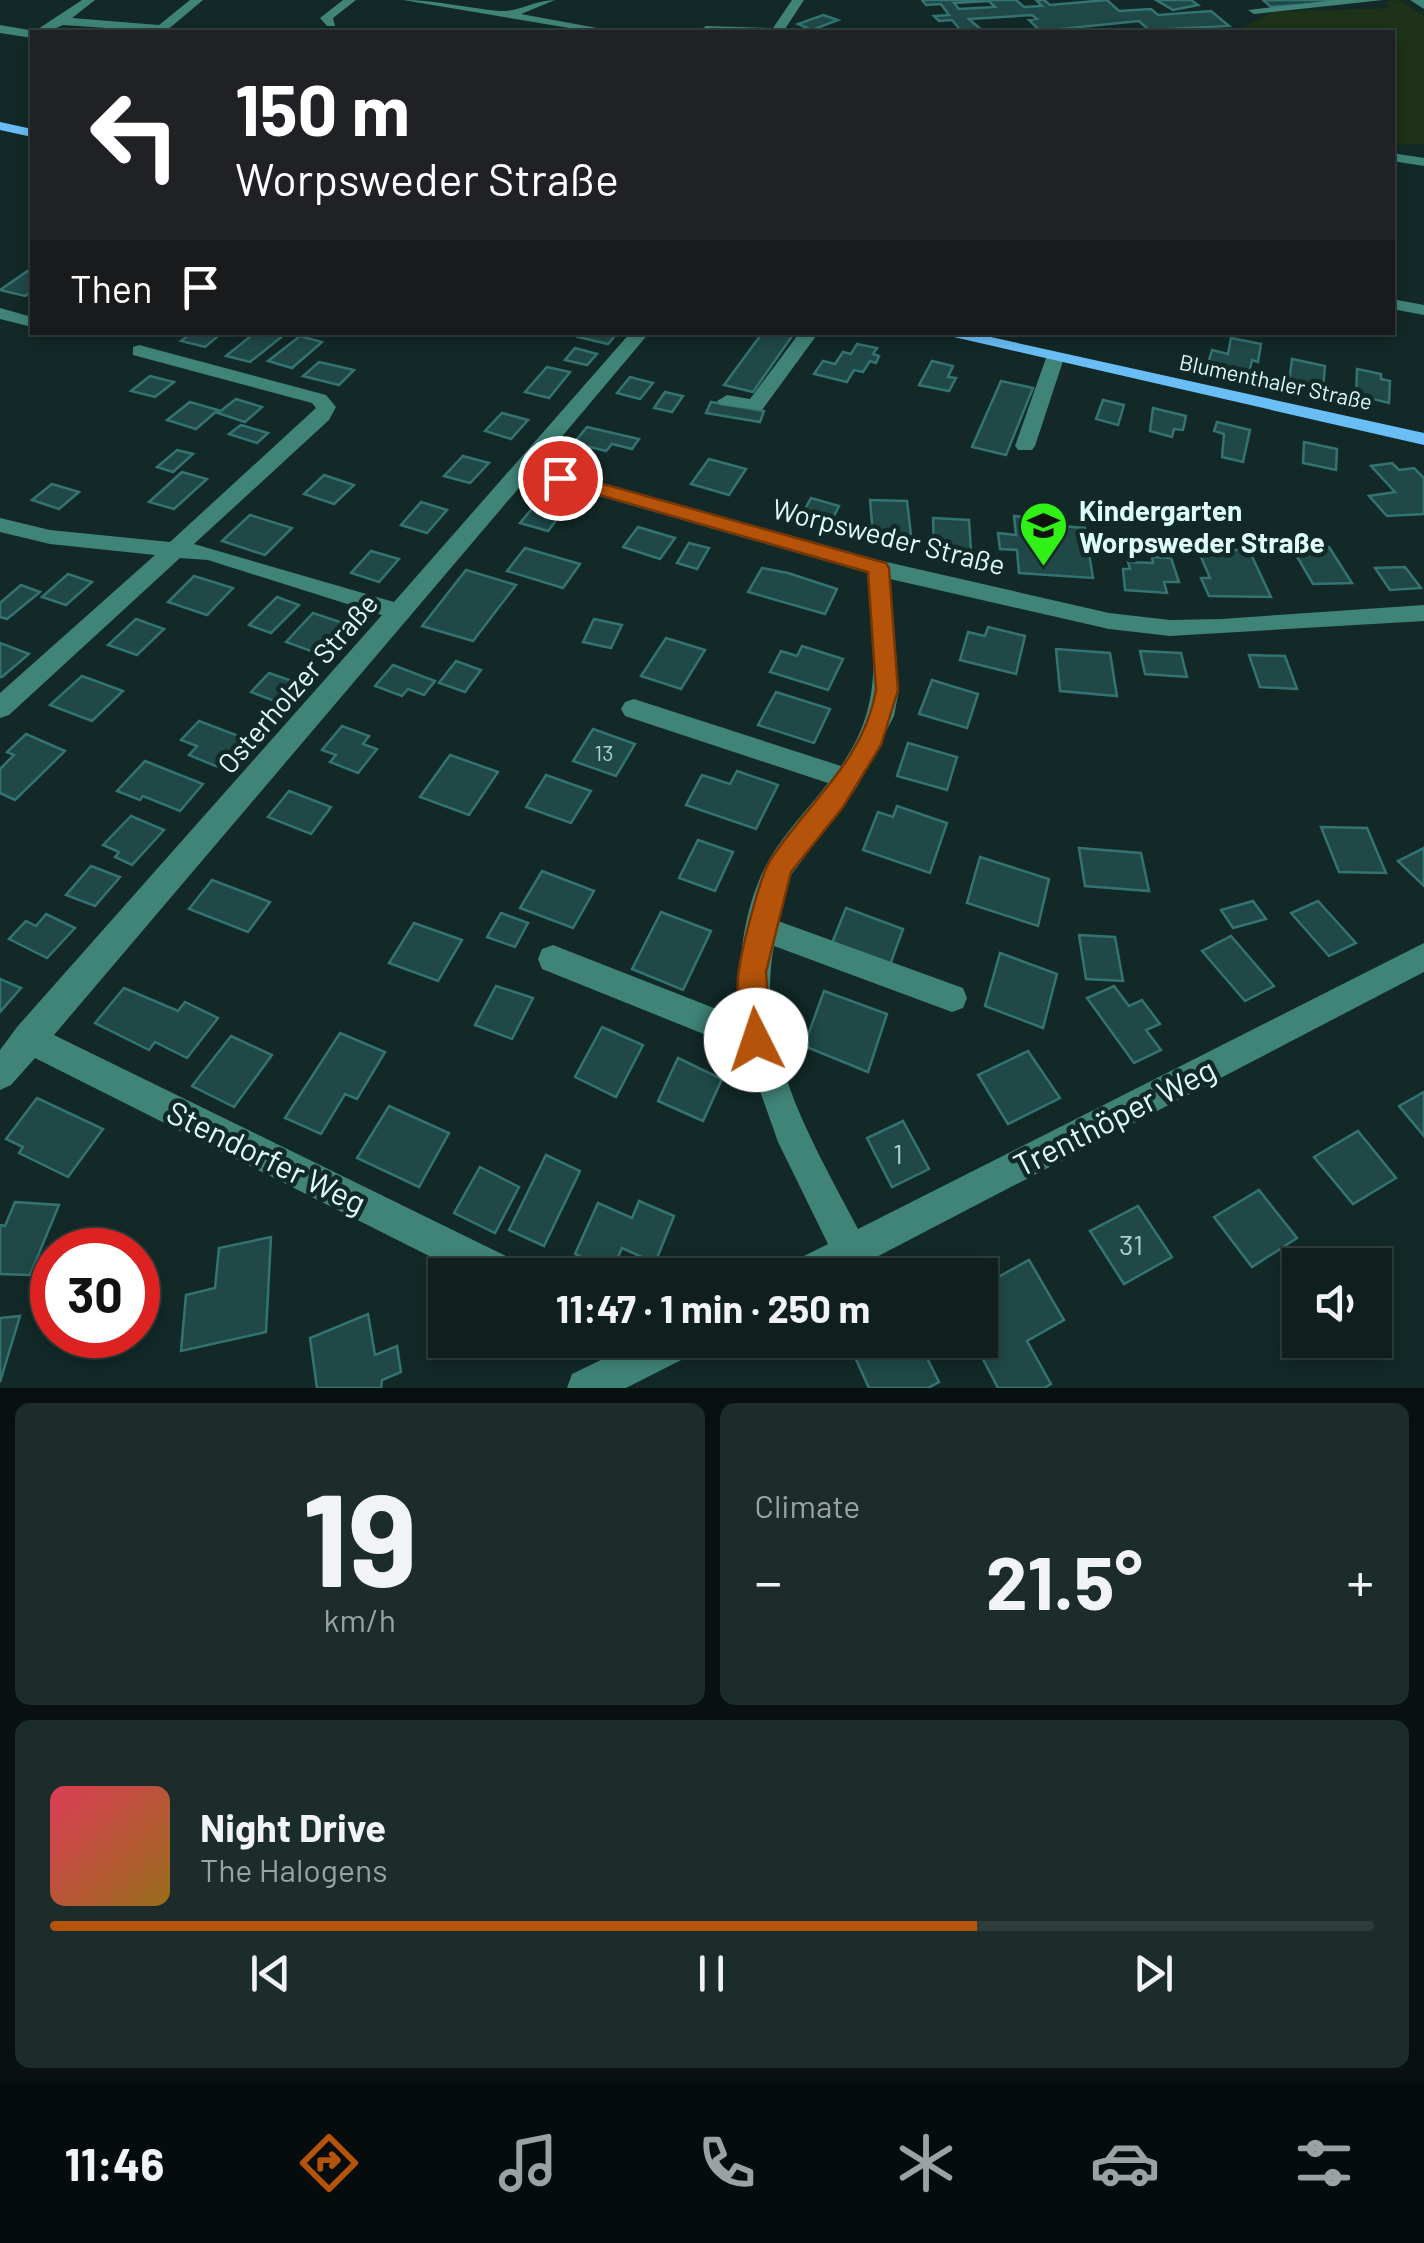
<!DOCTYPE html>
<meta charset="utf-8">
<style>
body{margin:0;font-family:Barlow,sans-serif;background:#1c2c2a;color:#f1f3f6;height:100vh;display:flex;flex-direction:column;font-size:38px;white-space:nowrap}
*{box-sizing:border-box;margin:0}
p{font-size:32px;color:#9ba2a4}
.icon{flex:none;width:55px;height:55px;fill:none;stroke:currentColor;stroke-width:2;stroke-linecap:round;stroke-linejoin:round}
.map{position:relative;height:1388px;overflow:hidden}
.details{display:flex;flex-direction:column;gap:15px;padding:15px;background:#081110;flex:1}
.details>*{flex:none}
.guide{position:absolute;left:30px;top:30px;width:1365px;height:305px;border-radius:0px;box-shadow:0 5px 15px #0003,0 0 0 2px #2e3d3b;background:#202124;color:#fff;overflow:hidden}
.tools{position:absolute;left:1282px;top:1248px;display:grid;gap:20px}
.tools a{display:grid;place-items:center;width:110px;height:110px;border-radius:0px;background:#0e1f1d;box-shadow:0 5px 15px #0003,0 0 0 2px #2e3d3b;font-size:50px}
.speed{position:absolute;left:30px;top:1228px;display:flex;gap:20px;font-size:50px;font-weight:700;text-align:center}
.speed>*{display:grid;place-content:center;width:130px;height:130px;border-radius:50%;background:#0e1f1d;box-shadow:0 5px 15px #0003,0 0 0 2px #2e3d3b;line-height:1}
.speed .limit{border:15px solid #d22;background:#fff;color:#111}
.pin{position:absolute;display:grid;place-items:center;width:85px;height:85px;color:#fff;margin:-42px;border:5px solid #fff;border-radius:50%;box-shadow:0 2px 10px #0007}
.me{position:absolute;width:110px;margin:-55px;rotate:356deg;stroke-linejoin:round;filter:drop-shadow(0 0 8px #0008)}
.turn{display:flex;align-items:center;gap:35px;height:210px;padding:0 40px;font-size:45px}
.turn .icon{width:130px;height:130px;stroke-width:2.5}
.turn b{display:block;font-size:70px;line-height:85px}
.then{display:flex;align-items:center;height:95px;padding:0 40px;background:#0003;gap:20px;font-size:38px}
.big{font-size:75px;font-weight:700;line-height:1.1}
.details .tile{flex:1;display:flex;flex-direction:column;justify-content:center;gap:15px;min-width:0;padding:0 35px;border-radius:15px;background:#1c2c2a}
.details .dial{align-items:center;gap:0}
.dial b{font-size:130px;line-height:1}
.song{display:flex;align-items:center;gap:30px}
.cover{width:120px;height:120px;border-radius:15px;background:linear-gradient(135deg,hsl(350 70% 55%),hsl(40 70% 35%))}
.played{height:10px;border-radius:5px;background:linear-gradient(90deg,#b45309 70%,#2e3d3b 70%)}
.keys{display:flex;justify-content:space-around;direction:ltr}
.heat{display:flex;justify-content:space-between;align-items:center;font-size:55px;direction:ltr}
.details .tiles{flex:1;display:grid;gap:15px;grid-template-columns:1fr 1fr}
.tile:last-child{grid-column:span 2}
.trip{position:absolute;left:428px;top:1258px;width:570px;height:100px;border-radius:0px;background:#0e1f1d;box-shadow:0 5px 15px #0003,0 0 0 2px #2e3d3b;font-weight:700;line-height:100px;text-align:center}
.dock{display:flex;height:160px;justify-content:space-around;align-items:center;background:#060c0c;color:#9ba2a4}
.dock .icon{width:70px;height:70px}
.dock .current{color:#b45309}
.dock b{font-size:45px;color:#f1f3f6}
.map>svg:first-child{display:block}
</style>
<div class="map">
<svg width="1424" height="1388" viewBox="0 0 1424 1388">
<rect width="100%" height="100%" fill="#122927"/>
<path fill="#1d3216" d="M1399 0 1424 16V144L1393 145 1392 32 1238 30 1273 12 1391 8 1384 2Z"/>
<g fill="#1f4847" stroke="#337371" stroke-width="2.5" fill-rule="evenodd">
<path d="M922 0H1016L1024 7 1042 6 1036 0H1044L1050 5 1107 0 1119 11 1151 9 1158 15 1211 11 1229 26 1149 30 1139 21 1040 31 1029 20 1037 19 1032 15 969 19 984 32H962L952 20 939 21 934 16 949 15 941 4 926 5ZM989 1 995 7 959 9 954 3Z"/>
<path d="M1156 0H1191L1198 5 1173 10Z"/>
<path d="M1263 0H1358L1360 1 1271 7Z"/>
<path d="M823 15 838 20 812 30 798 24Z"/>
<path d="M32 268V291L25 296 0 290Z"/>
<path d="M193 332H223L205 347 181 341Z"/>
<path d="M256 332 284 335 250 362 226 356Z"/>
<path d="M582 332H618L608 344 578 337Z"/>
<path d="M763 332H795L753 392 724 385Z"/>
<path d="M300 336 322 342 292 368 268 361Z"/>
<path d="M1231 338 1261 344 1258 362 1252 360 1249 373 1208 364 1212 350 1228 354Z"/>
<path d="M857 344 877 348 873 354 879 356 876 363 870 361 863 372 854 370 847 382 814 374 823 361 835 364 843 352 851 354Z"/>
<path d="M575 348 597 354 587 365 565 360Z"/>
<path d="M1292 359 1325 366 1323 389 1289 382Z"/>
<path d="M932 361 953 366 948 377 956 378 949 391 919 385Z"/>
<path d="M319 362 354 370 339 385 303 376Z"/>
<path d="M547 367 570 372 549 398 525 392Z"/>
<path d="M1357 369 1381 374V379L1390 381 1389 403 1356 395Z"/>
<path d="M150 376 174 382 155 397 131 391Z"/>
<path d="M630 377 653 383 640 399 617 393Z"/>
<path d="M1001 381 1033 388 1006 455 972 447Z"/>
<path d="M665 392 683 396 672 412 654 408Z"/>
<path d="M236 399 262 407 245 422 218 413Z"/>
<path d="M1103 400 1124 405 1118 425 1096 419Z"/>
<path d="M190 402 218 410 196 429 167 420Z"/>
<path d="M711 402 764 411 760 422 706 413Z"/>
<path d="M1153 408 1186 416 1183 430 1174 429 1172 437 1150 431Z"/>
<path d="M502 413 528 420 511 439 485 431Z"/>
<path d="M1217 422 1250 430 1243 462 1222 457 1224 434 1214 431Z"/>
<path d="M241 425 268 433 257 443 229 434Z"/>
<path d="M587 427 639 439 632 449 612 444 606 451 574 443Z"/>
<path d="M1304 442 1337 449 1336 470 1303 463Z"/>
<path d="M177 450 193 454 173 472 157 467Z"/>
<path d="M463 456 489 463 470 483 444 476Z"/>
<path d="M709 459 746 469 729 495 691 484Z"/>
<path d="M1392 463 1399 470 1414 468 1424 478V514L1387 516 1369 496 1395 492 1371 466Z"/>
<path d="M182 472 207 479 174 509 149 502Z"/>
<path d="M324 475 354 485 334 504 304 494Z"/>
<path d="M52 484 79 492 59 509 32 500Z"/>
<path d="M541 498 568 505 548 531 520 523Z"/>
<path d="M811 498 839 506 828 528 799 520Z"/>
<path d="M870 500 907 501 911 535 873 534Z"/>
<path d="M421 502 447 510 427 533 401 525Z"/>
<path d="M250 515 292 528 265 555 222 541Z"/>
<path d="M1014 516 1060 519 1061 526 1085 528 1093 578 1019 573 1017 550 1000 549 998 533 1016 535Z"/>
<path d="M933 518 969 520 971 551 934 549Z"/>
<path d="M638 527 675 538 660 559 623 547Z"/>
<path d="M689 543 709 548 697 569 677 563Z"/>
<path d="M1329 547 1352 583 1313 584 1292 548Z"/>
<path d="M525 548 580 564 563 588 507 571Z"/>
<path d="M1198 550H1249L1271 597 1209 596 1201 578H1210Z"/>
<path d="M371 551 399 559 379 582 351 573Z"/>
<path d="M1152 557 1171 558 1179 582H1164L1167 593 1125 590 1123 569H1130L1128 562 1153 563Z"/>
<path d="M1405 567 1421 588 1390 590 1375 568Z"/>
<path d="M762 568 788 573 837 589 825 614 748 592Z"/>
<path d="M466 570 516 585 473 641 422 626Z"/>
<path d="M68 574 92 582 66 605 42 597Z"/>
<path d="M194 576 233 588 207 615 168 602Z"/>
<path d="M21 585 40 592 7 619 0 617V603Z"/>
<path d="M277 597 299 605 271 633 249 625Z"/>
<path d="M313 613 352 626 325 656 286 642Z"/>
<path d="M136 619 164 629 137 655 108 645Z"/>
<path d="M594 619 622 625 611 648 583 642Z"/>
<path d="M988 627 1025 636 1016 674 960 660 968 632 985 636Z"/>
<path d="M666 638 705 650 681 689 641 676Z"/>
<path d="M0 643 29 654 2 677H0Z"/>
<path d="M802 646 843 659 828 690 770 672 781 651 797 656Z"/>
<path d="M1056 649 1110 653 1117 696 1060 691Z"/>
<path d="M1140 651 1181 653 1187 677 1145 674Z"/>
<path d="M1249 655 1285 656 1297 689 1260 687Z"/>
<path d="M456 661 481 670 465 692 439 683Z"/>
<path d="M393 665 435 681 424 695 408 689 402 696 375 686Z"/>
<path d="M269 673 295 682 277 702 251 692Z"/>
<path d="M82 676 123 691 92 721 50 705Z"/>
<path d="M932 680 978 694 967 728 919 714Z"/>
<path d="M776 692 830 709 814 743 758 725Z"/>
<path d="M199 721 244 738 218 767 189 755 197 746 181 740Z"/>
<path d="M342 726 369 736 363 744 377 749 358 773 330 762 336 755 322 750Z"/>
<path d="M593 729 635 744 616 776 573 761Z"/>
<path d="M26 734 65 751 15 800 0 793V769L14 755 7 752Z"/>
<path d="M908 743 957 757 947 790 897 776Z"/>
<path d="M450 755 498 772 469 815 420 797Z"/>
<path d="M145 761 203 784 180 811 143 796 140 800 117 791Z"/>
<path d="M737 771 778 785 756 829 686 805 702 775 730 784Z"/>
<path d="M546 775 591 791 571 823 526 807Z"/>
<path d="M289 791 331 807 311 834 268 817Z"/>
<path d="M897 806 947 823 930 873 863 850 878 812 893 817Z"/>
<path d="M131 816 164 830 132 865 115 857 119 852 103 845Z"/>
<path d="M1321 827 1367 828 1386 873 1339 872Z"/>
<path d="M698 840 733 852 715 891 679 878Z"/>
<path d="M1079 848 1141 853 1149 891 1085 886Z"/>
<path d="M1424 848V886L1398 861Z"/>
<path d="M980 857 1049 879 1038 926 967 903Z"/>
<path d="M91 866 120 877 95 906 66 895Z"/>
<path d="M542 871 594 891 573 928 520 908Z"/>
<path d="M212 880 270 902 248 932 189 909Z"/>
<path d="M1253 901 1266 919 1233 928 1221 910Z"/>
<path d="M1318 901 1356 943 1329 956 1291 913Z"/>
<path d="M846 908 903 929 890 965 832 943Z"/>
<path d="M661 912 711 931 683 990 632 969Z"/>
<path d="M501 913 528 923 515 947 487 937Z"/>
<path d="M46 914 75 928 47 958 9 939 26 921 36 926Z"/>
<path d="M414 923 462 940 438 981 389 963Z"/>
<path d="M1079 935 1115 937 1123 981 1086 979Z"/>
<path d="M1231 936 1274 986 1245 1001 1202 951Z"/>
<path d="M1000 953 1057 974 1043 1028 985 1006Z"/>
<path d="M0 979 21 988 0 1012Z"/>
<path d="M496 986 533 998 512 1039 475 1025Z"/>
<path d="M1114 986 1129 1006 1142 1000 1160 1024 1146 1030 1161 1050 1134 1063 1087 998Z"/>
<path d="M124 988 178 1011 185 1002 218 1018 187 1058 155 1042 149 1050 95 1023Z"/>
<path d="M824 991 887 1014 868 1072 804 1046Z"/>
<path d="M602 1027 643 1045 616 1097 575 1077Z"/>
<path d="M340 1033 385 1052 357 1099 345 1094 321 1134 285 1118Z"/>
<path d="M231 1036 272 1055 234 1107 192 1086Z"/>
<path d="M1028 1051 1060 1098 1008 1124 978 1075Z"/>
<path d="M678 1058 722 1079 703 1121 658 1101Z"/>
<path d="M1424 1092V1136L1399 1106Z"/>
<path d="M37 1098 103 1129 68 1177 19 1153 23 1147 6 1139Z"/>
<path d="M389 1106 449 1133 419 1187 357 1158Z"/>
<path d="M903 1121 929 1169 892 1187 867 1138Z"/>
<path d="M1358 1131 1396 1178 1353 1204 1314 1157Z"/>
<path d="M546 1155 580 1171 544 1246 509 1230Z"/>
<path d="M480 1167 519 1187 495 1233 454 1213Z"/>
<path d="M1259 1190 1297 1238 1252 1267 1214 1217Z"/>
<path d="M639 1201 674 1216 655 1263 622 1248 612 1271 575 1254 598 1203 632 1218Z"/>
<path d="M15 1202 59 1205 30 1275 0 1274V1225L5 1226Z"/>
<path d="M1138 1206 1172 1257 1124 1284 1090 1231Z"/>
<path d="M271 1237 266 1332 181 1351 186 1295 215 1288 219 1248Z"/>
<path d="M1029 1260 1064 1320 1027 1341 1051 1384 1044 1388H998L973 1340H980V1287Z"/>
<path d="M368 1314 375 1355 397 1346 401 1372 382 1380 381 1388H317L310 1338Z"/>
<path d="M20 1316 0 1382V1318Z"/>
<path d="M882 1340H918L939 1382 928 1388H869L854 1355Z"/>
</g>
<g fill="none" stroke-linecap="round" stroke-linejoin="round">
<g fill="#408477" fill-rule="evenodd">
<path d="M82 0H95L72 18 159 25 190 0H203L165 32 63 25 48 32H32V38L0 33V25L35 31Z"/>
<path d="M343 0H356L333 18 335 26H327L320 18Z"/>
<path d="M403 0C436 0 467 8 500 11 518 12 536 0 555 0L521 14 619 32H593Z"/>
<path d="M792 0H804L783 32 700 30 706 26 773 28Z"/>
<path d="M1334 0H1383L1254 14 1248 10Z"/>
<path d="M1410 0H1424V9Z"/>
<path d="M1392 153 1424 158V166L1392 161Z"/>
<path d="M1392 299 1424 305V315L1392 309Z"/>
<path d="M0 308 32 317V327L0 319Z"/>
<path d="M631 332H650L538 465 878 560 1109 613 1170 620 1221 619 1424 605V621L1170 636 1109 629 890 579 899 690 894 716 857 787 791 875 778 921 963 988 967 998 963 1008 952 1012 774 946C754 1047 813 1143 858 1229L1424 943V972L842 1275H787L792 1262 828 1244 778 1142 746 1051 542 969 538 959 542 949 553 945 742 1019C735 969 744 902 770 858 786 831 809 808 828 783L625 716 621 709 625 702 634 699 841 766C887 700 872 647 867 573L529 476 54 1035 518 1262 523 1275H467L35 1058 11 1085 0 1090V1050L17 1027 382 615 208 560 180 558 9 715 0 718V693L155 555 50 544 0 532V518L50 530 170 542 316 408 312 403 133 355V347L139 345 326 395 336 407 329 420 194 544 394 602Z"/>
<path d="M800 332H819L762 410 720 405 717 401 727 395 750 399Z"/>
<path d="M1055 352 1064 358 1035 446 1032 450H1018L1015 446 1046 358Z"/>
<path d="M642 1340H701L695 1353 626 1388H567L572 1374Z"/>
</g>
<g fill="#6abef6" fill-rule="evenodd">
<path d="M0 122 32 129V137L0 130Z"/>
<path d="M932 332H968L1424 433V445Z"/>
</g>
</g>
<path fill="#b45309" stroke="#753606" stroke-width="2.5" d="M560 472 886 563 889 568 898 690 881 745 843 807 791 872 766 972 771 1040 767 1049 756 1054 746 1049 742 1040C741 1018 735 992 739 970 742 948 760 875 771 859 808 802 864 761 876 690L868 572 554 482 551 478Z"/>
<defs>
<symbol id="school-pin" viewBox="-11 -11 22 30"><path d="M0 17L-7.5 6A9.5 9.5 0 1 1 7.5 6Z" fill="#31f015" stroke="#122927"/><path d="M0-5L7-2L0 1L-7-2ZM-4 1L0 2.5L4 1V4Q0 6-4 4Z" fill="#111"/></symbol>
</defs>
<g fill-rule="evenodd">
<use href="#school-pin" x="1016" y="498" width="55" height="75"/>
</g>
<g text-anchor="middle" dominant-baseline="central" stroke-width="9" stroke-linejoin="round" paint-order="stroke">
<g font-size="22" fill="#dcfdf9" stroke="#122927">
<text transform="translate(1276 381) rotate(12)">Blumenthaler Straße</text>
</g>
<g font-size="22" fill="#add0cc">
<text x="604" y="752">13</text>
</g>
<g font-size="28" font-weight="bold" fill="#dcfdf9" stroke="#122927" text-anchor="start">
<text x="1079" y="510">Kindergarten<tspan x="1079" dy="32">Worpsweder Straße</tspan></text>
</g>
<g font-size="28" fill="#dcfdf9" stroke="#122927">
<text transform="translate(889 536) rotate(14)">Worpsweder Straße</text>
<text transform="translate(297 683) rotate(-49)">Osterholzer Straße</text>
</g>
<g font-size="28" fill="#add0cc">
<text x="898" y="1153">1</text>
<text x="1131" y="1244">31</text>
</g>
<g font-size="32" fill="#dcfdf9" stroke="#122927">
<text transform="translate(1114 1116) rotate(-27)">Trenthöper Weg</text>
<text transform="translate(267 1156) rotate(26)">Stendorfer Weg</text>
</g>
</g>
</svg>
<div class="tools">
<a><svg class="icon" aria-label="sound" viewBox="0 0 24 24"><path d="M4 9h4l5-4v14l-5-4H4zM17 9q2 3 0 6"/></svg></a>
</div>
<div class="speed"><div class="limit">30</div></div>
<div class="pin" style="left:560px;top:478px;background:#d93025"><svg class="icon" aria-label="arrive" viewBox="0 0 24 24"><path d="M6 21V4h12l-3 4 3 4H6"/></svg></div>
<svg class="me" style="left:756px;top:1040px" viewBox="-20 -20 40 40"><circle r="19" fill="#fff"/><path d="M0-13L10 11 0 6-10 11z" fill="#b45309"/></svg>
<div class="trip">11:47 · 1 min · 250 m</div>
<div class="guide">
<div class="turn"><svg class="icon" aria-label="left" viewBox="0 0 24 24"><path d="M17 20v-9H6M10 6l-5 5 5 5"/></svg><div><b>150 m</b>Worpsweder Straße</div></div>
<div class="then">Then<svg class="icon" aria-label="arrive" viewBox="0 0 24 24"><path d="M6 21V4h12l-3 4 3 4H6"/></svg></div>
</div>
</div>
<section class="details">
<div class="tiles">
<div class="tile dial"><b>19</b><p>km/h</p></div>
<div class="tile"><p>Climate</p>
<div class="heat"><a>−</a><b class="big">21.5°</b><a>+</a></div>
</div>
<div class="tile">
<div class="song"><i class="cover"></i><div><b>Night Drive</b><p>The Halogens</p></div></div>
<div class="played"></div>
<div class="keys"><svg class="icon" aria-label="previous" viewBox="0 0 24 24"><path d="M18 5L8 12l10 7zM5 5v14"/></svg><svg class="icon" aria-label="pause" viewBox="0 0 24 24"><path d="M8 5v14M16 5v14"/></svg><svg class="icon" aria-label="next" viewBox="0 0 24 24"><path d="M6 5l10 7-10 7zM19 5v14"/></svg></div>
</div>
</div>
</section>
<nav class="dock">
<b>11:46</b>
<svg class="icon current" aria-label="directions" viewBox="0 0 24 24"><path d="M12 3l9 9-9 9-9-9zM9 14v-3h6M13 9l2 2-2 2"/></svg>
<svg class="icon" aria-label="music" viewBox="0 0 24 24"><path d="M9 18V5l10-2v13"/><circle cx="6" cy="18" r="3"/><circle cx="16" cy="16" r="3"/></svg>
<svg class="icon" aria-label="phone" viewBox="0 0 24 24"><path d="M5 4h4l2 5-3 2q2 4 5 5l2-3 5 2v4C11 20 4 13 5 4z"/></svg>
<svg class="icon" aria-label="climate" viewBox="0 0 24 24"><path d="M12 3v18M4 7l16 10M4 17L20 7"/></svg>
<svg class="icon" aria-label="car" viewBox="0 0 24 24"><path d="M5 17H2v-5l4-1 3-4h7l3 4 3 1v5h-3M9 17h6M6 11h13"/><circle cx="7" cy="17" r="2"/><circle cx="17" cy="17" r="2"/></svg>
<svg class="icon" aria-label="filters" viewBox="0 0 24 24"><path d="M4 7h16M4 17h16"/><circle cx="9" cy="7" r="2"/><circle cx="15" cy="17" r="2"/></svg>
</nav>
